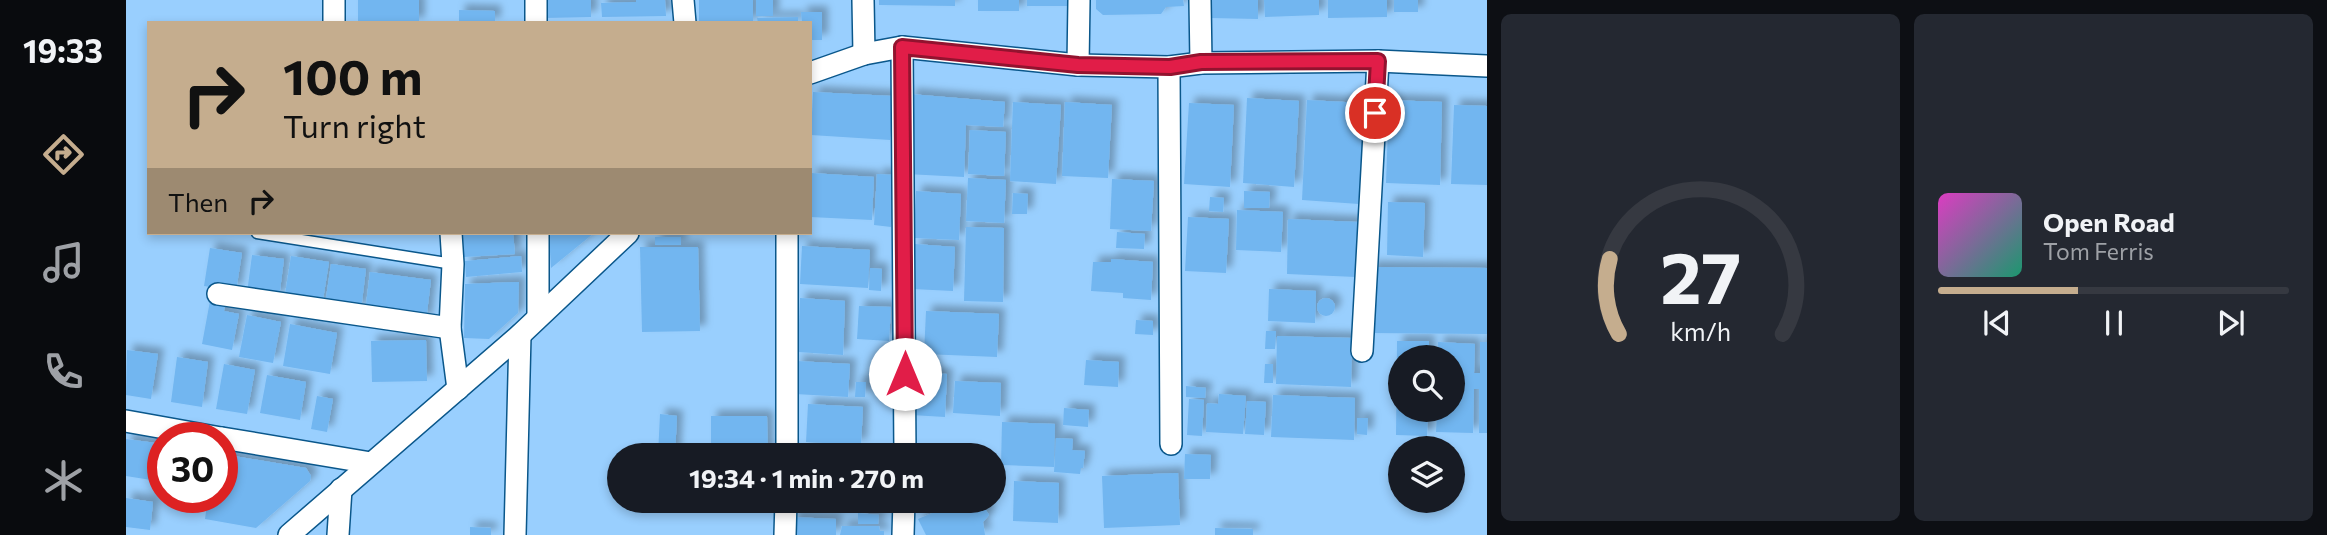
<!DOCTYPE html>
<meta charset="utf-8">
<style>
body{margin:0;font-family:Commissioner,sans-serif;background:#242831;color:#f1f3f6;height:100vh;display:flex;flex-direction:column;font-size:26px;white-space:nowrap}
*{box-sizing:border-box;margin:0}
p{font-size:23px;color:#9ea1a6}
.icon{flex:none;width:38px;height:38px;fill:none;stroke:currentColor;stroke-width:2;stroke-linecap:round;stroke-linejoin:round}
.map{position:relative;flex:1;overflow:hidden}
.panel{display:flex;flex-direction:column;gap:14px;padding:14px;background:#0d0f14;width:840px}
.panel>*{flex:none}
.top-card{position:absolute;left:21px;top:21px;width:665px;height:214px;border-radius:0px;box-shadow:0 4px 10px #0003;background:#c5ad8e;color:#111;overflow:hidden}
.controls{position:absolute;left:1262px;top:345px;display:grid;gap:14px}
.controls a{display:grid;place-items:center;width:77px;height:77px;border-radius:50%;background:#171b24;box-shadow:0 4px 10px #0003;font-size:35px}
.speed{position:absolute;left:21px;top:422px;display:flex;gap:14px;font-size:35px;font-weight:700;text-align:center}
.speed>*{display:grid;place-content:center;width:91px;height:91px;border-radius:50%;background:#171b24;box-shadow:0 4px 10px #0003;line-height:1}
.speed .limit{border:10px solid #d22;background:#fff;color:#111}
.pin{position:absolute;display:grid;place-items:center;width:60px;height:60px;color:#fff;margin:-30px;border:4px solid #fff;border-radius:50%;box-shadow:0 2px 7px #0007}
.me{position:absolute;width:77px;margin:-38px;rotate:0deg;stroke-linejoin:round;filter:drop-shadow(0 0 5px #0008)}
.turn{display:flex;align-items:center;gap:24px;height:147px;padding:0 21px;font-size:32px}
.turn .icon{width:91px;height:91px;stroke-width:2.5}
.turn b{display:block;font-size:49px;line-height:60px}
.then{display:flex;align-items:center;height:66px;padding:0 21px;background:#0003;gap:14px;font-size:26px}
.panel .card{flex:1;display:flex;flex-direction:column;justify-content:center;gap:10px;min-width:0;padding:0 24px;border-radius:10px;background:#242831}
.panel .dial{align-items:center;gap:0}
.dial svg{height:182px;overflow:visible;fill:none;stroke:#363941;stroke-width:7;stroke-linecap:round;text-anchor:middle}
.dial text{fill:#f1f3f6;stroke:none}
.song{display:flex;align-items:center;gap:21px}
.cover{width:84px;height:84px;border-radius:10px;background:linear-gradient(135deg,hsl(310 70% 55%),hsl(160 70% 35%))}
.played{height:7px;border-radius:4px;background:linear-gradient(90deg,#c5ad8e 40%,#363941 40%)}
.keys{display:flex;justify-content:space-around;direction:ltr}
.panel .tiles{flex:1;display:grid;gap:14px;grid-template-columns:repeat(2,1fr)}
.trip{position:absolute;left:481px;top:443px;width:399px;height:70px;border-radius:35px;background:#171b24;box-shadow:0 4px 10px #0003;font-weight:700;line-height:70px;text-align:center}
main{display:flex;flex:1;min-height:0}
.dock{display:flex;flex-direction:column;width:126px;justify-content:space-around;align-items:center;background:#090b0e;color:#9ea1a6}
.dock .icon{width:49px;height:49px}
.dock .on{color:#c5ad8e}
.dock b{font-size:32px;color:#f1f3f6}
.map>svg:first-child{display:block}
</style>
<main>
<nav class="dock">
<b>19:33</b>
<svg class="icon on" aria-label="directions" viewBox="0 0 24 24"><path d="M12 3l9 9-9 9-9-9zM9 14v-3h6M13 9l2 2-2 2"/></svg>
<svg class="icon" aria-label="music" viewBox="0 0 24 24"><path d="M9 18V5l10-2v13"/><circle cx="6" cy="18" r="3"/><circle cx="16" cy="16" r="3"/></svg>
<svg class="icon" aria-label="phone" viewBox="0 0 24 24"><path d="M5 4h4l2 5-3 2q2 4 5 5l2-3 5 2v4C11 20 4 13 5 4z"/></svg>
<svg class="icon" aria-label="climate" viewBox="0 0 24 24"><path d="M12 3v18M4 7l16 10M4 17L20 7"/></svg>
</nav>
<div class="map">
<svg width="1361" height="535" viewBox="0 0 1361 535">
<defs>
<filter id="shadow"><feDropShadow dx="6" dy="-6" stdDeviation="3.5" flood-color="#0004"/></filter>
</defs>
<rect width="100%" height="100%" fill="#99cffe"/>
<g fill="#72b6f0" filter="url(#shadow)">
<rect x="232" y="0" width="61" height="23"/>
<path d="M417 0H465V17L418 18Z"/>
<path d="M510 0H539L540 16 476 17 475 3 510 2Z"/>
<rect x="573" y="0" width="54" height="23"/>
<rect x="630" y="0" width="17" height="16"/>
<path d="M753 0H829V6L753 5Z"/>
<rect x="852" y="0" width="41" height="11"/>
<rect x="901" y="0" width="40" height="6"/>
<path d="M970 0H1057L1058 6 1040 7 1035 14 977 15 970 9Z"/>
<path d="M1084 0H1132V19L1084 18Z"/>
<path d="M1138 0H1193V15L1139 17Z"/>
<path d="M1202 0H1261V17L1202 18Z"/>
<rect x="1268" y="0" width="24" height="12"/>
<path d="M333 10 369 11V23H333Z"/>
<path d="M675 12H696V40H684V23H676Z"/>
<path d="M672 17V23H632L631 18Z"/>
<path d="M687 92 766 96 764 140 685 135Z"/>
<path d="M784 94 879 102 877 127 840 125 838 177 780 174Z"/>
<path d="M1121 98 1173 101 1168 187 1117 183Z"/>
<path d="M1181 100 1238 103 1233 204 1176 200Z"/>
<path d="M1263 100 1316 102 1314 185 1260 183Z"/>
<path d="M887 102 935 105 930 184 884 181Z"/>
<path d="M939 102 986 105 982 178 936 176Z"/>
<path d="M1063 103 1108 105 1104 187 1058 184Z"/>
<path d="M1328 105 1361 106V185L1325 184Z"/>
<path d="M844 130 880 132 878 176 842 174Z"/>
<path d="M685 173 748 177 746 220 684 217Z"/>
<path d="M751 174 768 175 765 227 748 225Z"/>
<path d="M842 178 880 180 878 223 840 221Z"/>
<path d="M986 179 1028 181 1025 231 984 229Z"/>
<path d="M790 191 835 194 833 240 788 238Z"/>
<path d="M1118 191 1144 192 1143 208H1118Z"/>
<path d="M887 193 902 194 901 214H886Z"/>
<path d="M1084 197 1098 198 1097 212 1083 211Z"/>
<path d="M1262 202 1299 203 1297 257 1261 255Z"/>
<path d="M1111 210 1157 212 1155 252 1110 250Z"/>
<path d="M1062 217 1103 219 1100 273 1059 271Z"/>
<path d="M1162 219 1232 222 1230 277 1161 274Z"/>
<path d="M840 227 878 228 877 302 838 301Z"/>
<path d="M991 232 1019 234 1018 249 990 248Z"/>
<path d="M337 233H387L389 254 338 257Z"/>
<path d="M423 233H468L425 268Z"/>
<rect x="529" y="237" width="26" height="8"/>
<path d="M789 244 829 247 827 291 786 289Z"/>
<path d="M676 246 744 250 742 288 674 284Z"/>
<path d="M514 247H572L574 331 516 332Z"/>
<path d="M84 248 116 253 110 291 78 286Z"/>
<path d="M126 255 158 259 153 298 121 293Z"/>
<path d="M165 256 203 262 196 306 158 301Z"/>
<path d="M395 256 396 272 340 277 339 261Z"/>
<path d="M985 259 1027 262 1025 300 997 298V293L965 291 967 262H985Z"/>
<path d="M205 264 240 269 235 310 199 305Z"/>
<path d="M1243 267 1361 268V334L1242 333Z"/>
<path d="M744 268 756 269 755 291 743 290Z"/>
<path d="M244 272 305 280 300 321 239 313Z"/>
<path d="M393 282 392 313 363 339 338 338 339 284Z"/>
<path d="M1143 289 1190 291 1189 323 1142 321Z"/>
<circle cx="1200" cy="307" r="9"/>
<path d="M674 298 719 301 717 355 672 352Z"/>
<path d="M84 301 99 304 98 311 113 314 106 350 76 344Z"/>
<path d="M733 306 765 307 763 341 731 339Z"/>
<path d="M800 311 873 314 871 357 798 354Z"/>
<path d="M121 315 155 322 147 363 113 357Z"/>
<path d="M1010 320 1027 321V335L1009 334Z"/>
<path d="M164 324 211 333 204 374 157 366Z"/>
<path d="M1140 331H1150L1149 349H1139Z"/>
<path d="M1151 336 1226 338 1225 387 1150 384Z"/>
<path d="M300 340 301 381 246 382 245 341Z"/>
<path d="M1271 341H1303V357H1274V410H1302L1301 436 1270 435Z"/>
<path d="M1312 342 1349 344 1348 373H1354V342H1361V433H1353V389H1348L1347 433 1310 432 1311 410H1326V357H1312Z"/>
<path d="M1 350 32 354 25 399 0 395Z"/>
<path d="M51 357 82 362 76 407 45 402Z"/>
<path d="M960 360 993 362 992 387 958 385Z"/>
<path d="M671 361 724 364 722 397 669 394Z"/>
<path d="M98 364 129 370 121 414 90 409Z"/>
<path d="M1139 364H1147V383H1138Z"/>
<path d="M787 372 821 374 819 417 785 415Z"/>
<path d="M141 375 180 382 174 420 134 413Z"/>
<path d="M829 381 875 383 874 416 827 413Z"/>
<path d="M730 382H740L739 397H729Z"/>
<path d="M1060 386 1080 388 1079 398 1060 397Z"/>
<path d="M1093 394 1120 396 1117 434 1080 432 1081 403 1092 404Z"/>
<path d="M1147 395 1229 398 1228 440 1145 437Z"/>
<path d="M191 396 207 399 201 432 185 429Z"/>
<path d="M1063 399 1078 400 1076 436 1061 435Z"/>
<path d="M1121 401 1140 402 1138 435 1119 434Z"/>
<path d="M682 404 737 407 735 445 680 442Z"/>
<path d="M938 408 963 410 962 427 937 425Z"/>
<path d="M534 414 551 416 549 455H532Z"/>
<path d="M585 416H641L642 455H585Z"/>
<path d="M1231 418H1242L1241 435 1231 434Z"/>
<path d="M876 422 929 424 928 467 875 465Z"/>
<path d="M930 438 947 439 946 450 959 451 957 468H955L954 474 928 472Z"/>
<path d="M0 439 30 443 25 480 0 476Z"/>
<path d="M679 447 702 449V455H679Z"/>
<path d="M96 454 180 468 185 476 184 481 130 528 79 519 82 497H96Z"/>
<path d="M1059 454 1085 455 1084 479H1058Z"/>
<path d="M1052 473 1054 525 978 528 976 476Z"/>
<path d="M888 481 933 483 932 523 887 521Z"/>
<path d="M39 497H74L73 506 38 502Z"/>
<path d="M0 498 27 502 24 530 0 527Z"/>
<path d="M830 503 858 507 863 515 857 522 859 535H800L792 519Z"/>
<path d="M732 513 753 515 752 524H732Z"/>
<path d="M666 517 710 519V535H665Z"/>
<path d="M716 526H753L754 531H758V535H714Z"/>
<path d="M344 527 365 528V535H344Z"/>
<path d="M1089 528 1127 529V535H1089Z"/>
</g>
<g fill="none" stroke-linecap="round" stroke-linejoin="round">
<defs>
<path id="lane" d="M131 233 327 264"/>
<g id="street">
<path d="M410 0V23"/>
<path d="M557 0 559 23"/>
<path d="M737 0 738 54"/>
<path d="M1074 0 1075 63"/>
<path d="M208 23V0"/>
<path d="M776 47 779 455"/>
<path d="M952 65 953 0"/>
<path d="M1043 67 1045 444"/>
<path d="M684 73 738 54 776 47 952 65 1043 67 1075 63 1252 61 1361 66"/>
<path d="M325 233 327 264 324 328 332 389"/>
<path d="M412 233V316"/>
<path d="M661 233V455"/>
<path d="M92 294 324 328"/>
<path d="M1236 351 1252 61"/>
<path d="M0 421 95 438"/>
<path d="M96 438 245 463"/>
<path d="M163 535 394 335 502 233"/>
<path d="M212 535 215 489"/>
<path d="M389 535 394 335"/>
<path d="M659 535 660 500"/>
<path d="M777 535 778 500"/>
</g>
</defs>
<use href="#lane" stroke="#0a578b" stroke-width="13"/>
<use href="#street" stroke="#0a578b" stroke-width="24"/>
<use href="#lane" stroke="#fff" stroke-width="10"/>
<use href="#street" stroke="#fff" stroke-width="21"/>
</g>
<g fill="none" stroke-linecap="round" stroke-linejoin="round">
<defs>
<path id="route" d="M779 374 776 47 952 65 1044 67 1075 62 1252 61 1249 113"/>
</defs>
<use href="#route" stroke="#92132f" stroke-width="18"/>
<use href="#route" stroke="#e11d48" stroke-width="12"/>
</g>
</svg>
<div class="controls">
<a><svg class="icon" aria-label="search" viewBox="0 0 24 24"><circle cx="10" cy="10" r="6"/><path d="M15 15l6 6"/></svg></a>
<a><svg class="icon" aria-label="layers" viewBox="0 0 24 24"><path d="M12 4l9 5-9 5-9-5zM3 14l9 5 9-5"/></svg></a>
</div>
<div class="speed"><div class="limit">30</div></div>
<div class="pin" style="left:1249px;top:113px;background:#d93025"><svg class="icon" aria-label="arrive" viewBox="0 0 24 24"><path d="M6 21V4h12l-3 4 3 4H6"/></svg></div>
<svg class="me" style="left:779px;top:374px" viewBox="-20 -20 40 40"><circle r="19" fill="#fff"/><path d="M0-13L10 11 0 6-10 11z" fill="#e11d48"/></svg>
<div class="trip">19:34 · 1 min · 270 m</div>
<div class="top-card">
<div class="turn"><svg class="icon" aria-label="right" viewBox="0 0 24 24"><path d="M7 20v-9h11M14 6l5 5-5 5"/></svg><div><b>100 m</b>Turn right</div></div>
<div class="then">Then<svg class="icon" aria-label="right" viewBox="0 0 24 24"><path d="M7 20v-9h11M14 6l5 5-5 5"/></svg></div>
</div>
</div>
<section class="panel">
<div class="tiles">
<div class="card dial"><svg viewBox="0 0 100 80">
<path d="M14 69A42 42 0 1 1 86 69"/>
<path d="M14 69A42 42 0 0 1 10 36" stroke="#c5ad8e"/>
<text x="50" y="56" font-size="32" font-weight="700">27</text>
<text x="50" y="72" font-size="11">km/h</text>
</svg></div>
<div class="card">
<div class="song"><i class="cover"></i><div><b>Open Road</b><p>Tom Ferris</p></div></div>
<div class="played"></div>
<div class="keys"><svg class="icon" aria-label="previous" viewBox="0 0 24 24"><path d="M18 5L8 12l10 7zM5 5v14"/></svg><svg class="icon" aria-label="pause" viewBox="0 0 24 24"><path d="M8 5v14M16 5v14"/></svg><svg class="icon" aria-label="next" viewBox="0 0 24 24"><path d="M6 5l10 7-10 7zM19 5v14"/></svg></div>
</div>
</div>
</section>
</main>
